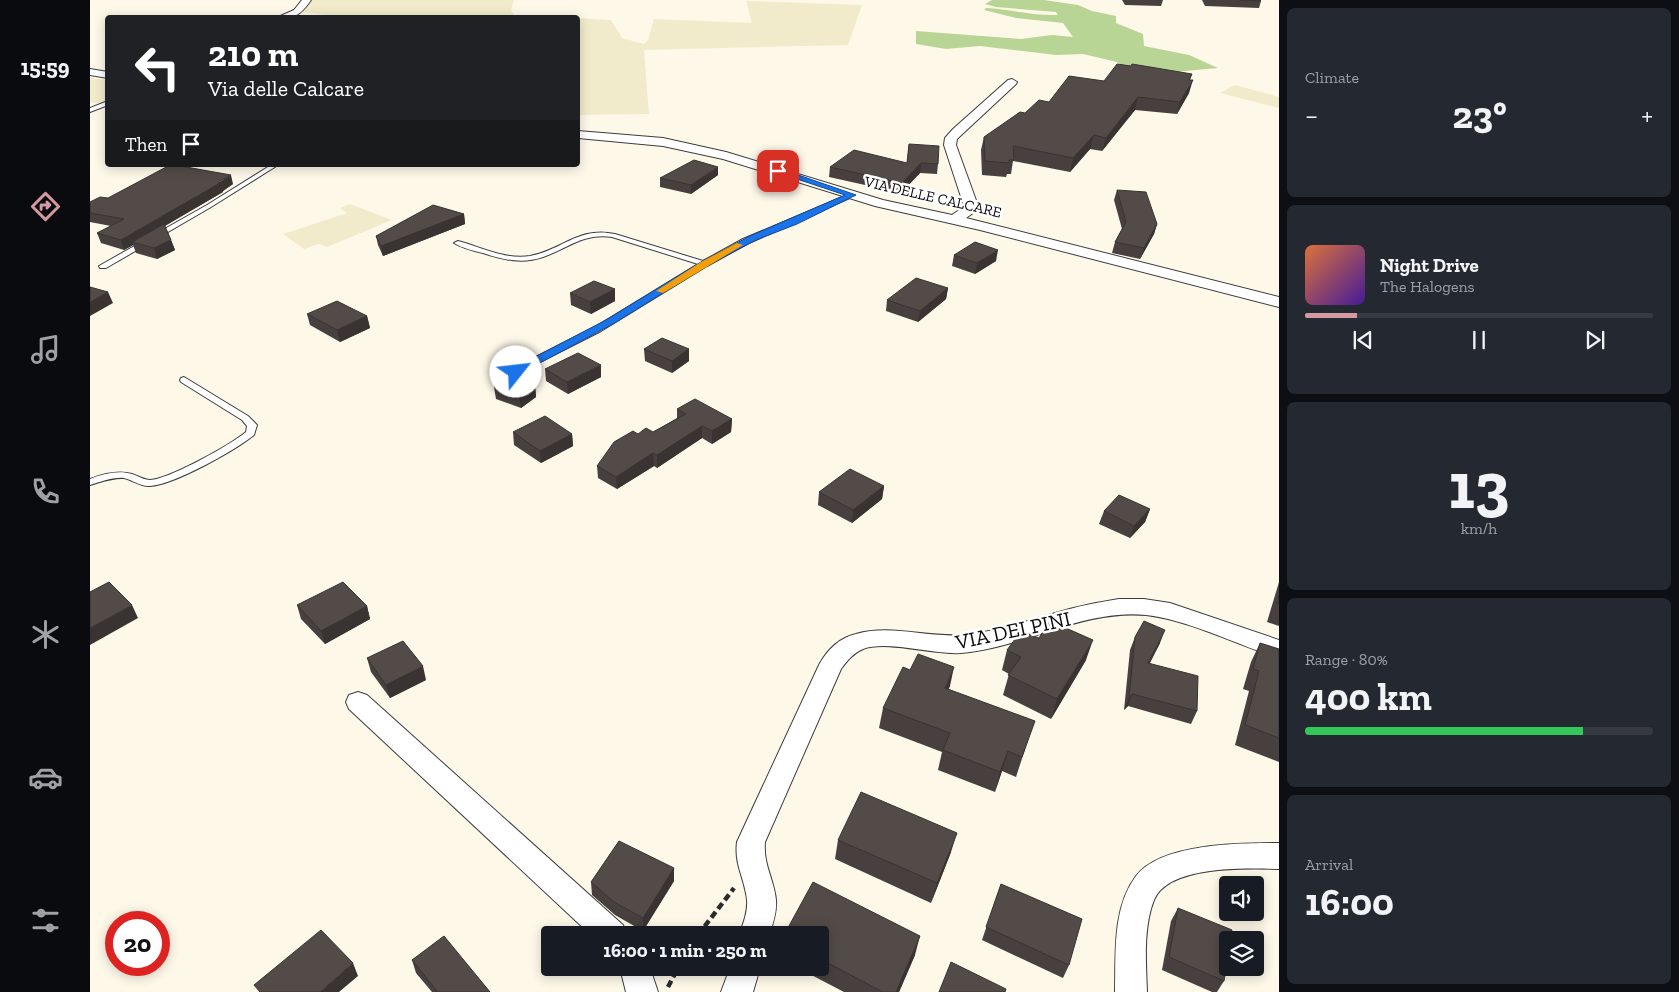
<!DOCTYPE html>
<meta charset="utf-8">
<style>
body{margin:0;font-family:"Zilla Slab",serif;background:#242831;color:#f1f3f6;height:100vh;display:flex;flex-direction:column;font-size:19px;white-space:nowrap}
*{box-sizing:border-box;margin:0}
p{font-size:16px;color:#9ea1a6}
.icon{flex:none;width:28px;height:28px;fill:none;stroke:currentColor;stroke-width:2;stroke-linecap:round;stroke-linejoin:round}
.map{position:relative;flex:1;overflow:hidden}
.panel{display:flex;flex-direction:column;gap:8px;padding:8px;background:#0d0f14;width:400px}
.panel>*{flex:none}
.banner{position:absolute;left:15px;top:15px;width:475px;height:152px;border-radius:5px;box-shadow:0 2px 12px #0003;background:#202124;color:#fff;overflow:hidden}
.fabs{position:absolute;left:1129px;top:876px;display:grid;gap:10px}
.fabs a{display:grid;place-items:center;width:45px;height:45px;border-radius:5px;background:#171b24;box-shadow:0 2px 12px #0003;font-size:25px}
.speed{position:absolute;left:15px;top:911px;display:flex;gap:10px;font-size:25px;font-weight:700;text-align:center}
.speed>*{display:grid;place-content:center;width:65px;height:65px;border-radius:50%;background:#171b24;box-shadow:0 2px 12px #0003;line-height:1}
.speed .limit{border:8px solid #d22;background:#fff;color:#111}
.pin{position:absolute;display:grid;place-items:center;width:42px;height:42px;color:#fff;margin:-21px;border-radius:10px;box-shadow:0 2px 8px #0006}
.me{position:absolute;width:55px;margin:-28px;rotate:61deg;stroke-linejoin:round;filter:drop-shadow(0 0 4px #0008)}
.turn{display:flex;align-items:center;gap:18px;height:105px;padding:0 20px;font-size:22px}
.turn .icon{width:65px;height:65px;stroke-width:2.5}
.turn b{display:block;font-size:35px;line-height:42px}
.then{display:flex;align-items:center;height:48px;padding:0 20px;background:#0003;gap:10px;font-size:19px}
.big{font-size:38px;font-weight:800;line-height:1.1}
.panel .tile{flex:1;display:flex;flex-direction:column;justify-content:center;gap:8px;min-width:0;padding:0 18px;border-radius:8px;background:#242831}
.panel .dial{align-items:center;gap:0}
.dial b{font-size:65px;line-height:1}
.song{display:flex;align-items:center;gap:15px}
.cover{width:60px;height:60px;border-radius:8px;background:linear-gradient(135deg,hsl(20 70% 55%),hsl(260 70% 35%))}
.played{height:5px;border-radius:2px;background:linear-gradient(90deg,#d599a3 15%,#363941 15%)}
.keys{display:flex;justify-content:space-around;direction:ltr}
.heat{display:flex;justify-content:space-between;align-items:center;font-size:28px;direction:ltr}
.charge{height:8px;border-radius:4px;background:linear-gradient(90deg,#34c759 80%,#363941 0)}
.trip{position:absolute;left:451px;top:926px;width:288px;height:50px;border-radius:5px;background:#171b24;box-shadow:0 2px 12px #0003;font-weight:800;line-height:50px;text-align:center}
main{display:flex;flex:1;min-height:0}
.dock{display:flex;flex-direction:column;width:90px;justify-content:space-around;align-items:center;background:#090b0e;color:#9ea1a6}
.dock .icon{width:35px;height:35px}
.dock .current{color:#d599a3}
.dock b{font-size:22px;color:#f1f3f6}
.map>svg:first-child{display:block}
</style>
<main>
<nav class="dock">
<b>15:59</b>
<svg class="icon current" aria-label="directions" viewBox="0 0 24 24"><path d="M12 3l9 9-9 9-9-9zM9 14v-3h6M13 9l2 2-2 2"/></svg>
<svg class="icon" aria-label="music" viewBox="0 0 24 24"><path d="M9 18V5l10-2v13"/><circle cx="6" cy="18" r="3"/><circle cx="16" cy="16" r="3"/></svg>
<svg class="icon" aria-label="phone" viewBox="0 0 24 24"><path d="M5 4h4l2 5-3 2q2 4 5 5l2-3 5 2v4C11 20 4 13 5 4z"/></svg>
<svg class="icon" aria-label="climate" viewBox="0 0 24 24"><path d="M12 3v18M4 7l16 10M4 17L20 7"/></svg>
<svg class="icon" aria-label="car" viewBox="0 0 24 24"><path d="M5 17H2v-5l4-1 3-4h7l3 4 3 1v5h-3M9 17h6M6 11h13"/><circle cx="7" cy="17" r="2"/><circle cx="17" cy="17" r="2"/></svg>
<svg class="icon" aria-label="filters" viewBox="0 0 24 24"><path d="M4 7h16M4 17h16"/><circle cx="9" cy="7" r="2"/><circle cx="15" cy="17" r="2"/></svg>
</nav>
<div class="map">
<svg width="1189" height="992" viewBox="0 0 1189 992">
<rect width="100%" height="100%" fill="#fef8e9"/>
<g fill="#f2ebcb">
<path d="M222 0H424L421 10 424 15 473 17 263 18 212 12Z"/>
<path d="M656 1 772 5 758 45 554 50 559 114 488 115V18L521 20 532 38 554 44 558 40 564 19 662 23Z"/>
<path d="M0 78 17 80V100L9 104 0 102Z"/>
<path d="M1145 85 1189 97V108L1130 93Z"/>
<path d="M260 204 302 220 237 247 229 244 214 249 193 234 257 213 250 208Z"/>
</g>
<path fill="#b8d596" d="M902 0H954L988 5 1002 11 1026 16V23L1053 34 1054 46 1099 55 1128 68 1084 72 1037 69 1027 62 993 54 966 55 890 46 856 49 826 44V31L931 39 962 35 983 37 973 23 926 18 894 10 896 8C920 9 943 16 968 15L966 12 906 7 895 4Z"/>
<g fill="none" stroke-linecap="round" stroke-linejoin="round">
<defs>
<g id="lane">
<path d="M18 101V105L0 112V108Z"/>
<path d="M181 165H188L121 207 16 268H10L9 266 117 205Z"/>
<path d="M762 193 764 194V196L659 243 617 266 511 331 434 370 429 374 428 378 436 385 432 388 420 380 421 374 426 367 505 327 608 264 522 237C493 233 479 248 453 257 433 264 413 260 393 253 384 251 372 248 364 243L368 241C391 247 415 260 440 256 472 250 489 226 525 234L613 261 653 239Z"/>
<path d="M94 377 158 416 167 425 164 435C144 451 85 484 60 486 51 487 43 480 34 478 22 477 11 482 0 485V479C13 474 28 470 42 474 48 476 54 480 60 480 80 479 140 445 156 432L157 426 152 420 91 382 90 380 91 378Z"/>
</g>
<g id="street">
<path d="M212 0H221C210 16 205 18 186 18L204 10Z"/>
<path d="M0 69 18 72V78L0 75Z"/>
<path d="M922 79 927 82 926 84 867 139 866 145 887 203 883 213 876 218 1189 297V307L890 230 785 206 633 159 573 146 488 138V131L573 138 636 152 793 200 862 215 872 208 873 203 854 145 855 138 863 129 918 80Z"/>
<path d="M1029 599H1054L1080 603 1189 640V658C1147 645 1099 620 1056 615 992 609 934 648 871 653 843 655 797 640 773 649 763 653 757 661 751 669L675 842C673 865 684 879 686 900 687 912 683 924 679 935H649C653 924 658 912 657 900 655 879 644 865 647 842L729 665C737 650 749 638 766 634 801 624 836 638 872 635 907 632 942 619 976 610 993 605 1011 602 1029 599Z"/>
<path d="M268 692 277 695 533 925 537 935H501L259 709 256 702 259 695Z"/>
<path d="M1189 843V869C1157 868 1078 865 1064 900 1053 928 1056 962 1057 992H1025C1026 954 1022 908 1046 876 1071 843 1151 843 1189 843Z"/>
<path d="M530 968H560L568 992H536Z"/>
<path d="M640 968H670L663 992H631Z"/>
</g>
</defs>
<use href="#lane" stroke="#3d3d3d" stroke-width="2"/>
<use href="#street" stroke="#3d3d3d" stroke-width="2"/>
<g stroke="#2c2c2c" stroke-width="4.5" stroke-dasharray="7 4" stroke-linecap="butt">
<path d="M608 935 644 888"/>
<path d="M578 987 588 968"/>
</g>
<use href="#lane" fill="#fff" fill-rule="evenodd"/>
<use href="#street" fill="#fff" fill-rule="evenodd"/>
</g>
<g fill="#47403e">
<path d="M1032 0H1073L1071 6 1035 5Z"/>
<path d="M1112 0H1170L1171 1 1169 8 1115 6Z"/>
<path d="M1102 74 1100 80 1099 93 1087 114 1045 110 1012 151 1000 149 980 172 923 161 921 174H917L916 177 892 175 891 150 894 137 935 113 959 102 1014 81Z"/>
<path d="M819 144 848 164 847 174 830 173 811 193 739 177 740 167 817 163Z"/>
<path d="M628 175 601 194 570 187V178Z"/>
<path d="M143 184 133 191V192L75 226 81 240 85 250 67 259 46 253 43 245 34 250 11 243 7 233 21 226 0 222V201V202L18 198Z"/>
<path d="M1027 190 1067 224 1064 234 1050 259 1022 253 1025 242 1032 229 1024 200Z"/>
<path d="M374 214 375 224 293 256 288 245 286 236Z"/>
<path d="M864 255 906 261 885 274 862 266Z"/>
<path d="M858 288 856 299 828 322 796 311 797 300Z"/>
<path d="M525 289V301L501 314 481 305 480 293Z"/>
<path d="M217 314 277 316 280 328 250 342 220 325Z"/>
<path d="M554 349H599V361L582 373 555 361Z"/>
<path d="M511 365V377L478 394 456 381 455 369Z"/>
<path d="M445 385 446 397 431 408 406 399 404 387Z"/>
<path d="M587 409 642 419 641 432 622 444 612 438 567 468 564 466 527 489 508 478 507 466 548 434 563 432 587 418Z"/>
<path d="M423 432 482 434 483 446 451 463 424 445Z"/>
<path d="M794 486 792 499 762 523 728 505 729 492Z"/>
<path d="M1060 509 1055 522 1040 538 1009 524 1014 511Z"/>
<path d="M1189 582V626L1177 622Z"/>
<path d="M207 605 277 606 280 619 235 644 211 619Z"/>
<path d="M1045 637 1070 643 1060 663 1107 711 1101 724 1038 706 1034 710 1040 650Z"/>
<path d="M1170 643 1189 649V762L1145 745 1159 691 1153 689 1161 662Z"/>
<path d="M917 650 996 660 961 719 913 695 919 674 912 670Z"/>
<path d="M277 658 336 680 300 698 281 672Z"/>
<path d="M860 686 858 689 938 740 926 777 912 771 905 792 848 770 852 752 789 728 793 708Z"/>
<path d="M748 840 861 852 841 903 745 859Z"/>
<path d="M584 868V881L553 931 525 915 502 895 501 882Z"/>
<path d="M911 884 979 965 973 978 892 940Z"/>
<path d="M1088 908 1134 981 1127 992H1122L1072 970 1081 921Z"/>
<path d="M730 935 825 955 809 992H754L708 968H730Z"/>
<path d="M322 960 400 992H342L326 973Z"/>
</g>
<g fill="#393432">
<path d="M1103 80 1099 93 1087 114 1090 102Z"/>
<path d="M1048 97 1045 110 1012 151 1016 138Z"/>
<path d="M1004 135 1000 149 980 172 983 158Z"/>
<path d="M831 163 830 173 811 193 812 183Z"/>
<path d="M628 167V175L601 194V185Z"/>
<path d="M141 175 143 184 133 191V192L45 243 42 242 43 245 34 250 31 240Z"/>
<path d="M374 214 375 224 293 256 291 246Z"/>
<path d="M1067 224 1064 234 1050 259 1054 248Z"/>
<path d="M81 240 85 250 67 259 64 248Z"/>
<path d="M908 250 906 261 885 274 887 263Z"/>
<path d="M858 288 856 299 828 322 830 311Z"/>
<path d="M525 289V301L501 314 500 302Z"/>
<path d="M18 292 23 303 0 316V302Z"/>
<path d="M277 316 280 328 250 342 247 330Z"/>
<path d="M599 349V361L582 373V361Z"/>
<path d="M511 365V377L478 394 477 382Z"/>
<path d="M445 385 446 397 431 408 429 396Z"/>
<path d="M642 419 641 432 622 444V431Z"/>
<path d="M612 426V438L567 468V455Z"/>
<path d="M482 434 483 446 451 463 450 451Z"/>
<path d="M563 453 564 466 527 489 526 477Z"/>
<path d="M794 486 792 499 762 523 763 510Z"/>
<path d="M1060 509 1055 522 1040 538 1044 526Z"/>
<path d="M42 605 48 618 0 645V628Z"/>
<path d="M277 606 280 619 235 644 231 631Z"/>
<path d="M1075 630 1070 643 1053 675 1058 663Z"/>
<path d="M1003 640 996 660 961 719 967 699Z"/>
<path d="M333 666 336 680 300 698 296 685Z"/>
<path d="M864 667 860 686 850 708 855 688Z"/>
<path d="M1042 694 1038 706 1034 710 1039 698Z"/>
<path d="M918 751 912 771 905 792 910 772Z"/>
<path d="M867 833 861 852 841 903 847 883Z"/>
<path d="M584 868V881L553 931V918Z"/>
<path d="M830 936 825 955 809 992H806Z"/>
<path d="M263 963 268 976 249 992H230Z"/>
</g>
<g fill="#524b48" stroke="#393432">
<path d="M1150 0H1170L1171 1Z"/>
<path d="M1027 64 1041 66 1042 64 1102 74 1099 80H1103L1090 102 1048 97 1016 138 1004 135 983 158 923 146 924 160H919V163L895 161 894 137 930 112 935 113 949 100 959 102 979 76 1014 81Z"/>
<path d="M819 144 849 146 848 164 831 163 812 183 740 167 764 150 817 163Z"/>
<path d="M604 160 628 167 601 185 570 178Z"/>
<path d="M80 165H85L141 175 128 182 130 183 31 240 7 233 34 219 0 213V202L10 197 18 198Z"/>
<path d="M1027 190 1056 192 1067 224 1054 248 1025 242 1036 222Z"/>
<path d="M343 205 374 214 291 246 286 236Z"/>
<path d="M74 224 81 240 64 248 42 242Z"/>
<path d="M885 242 908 250 887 263 864 255Z"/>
<path d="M826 278 858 288 830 311 797 300Z"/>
<path d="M504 281 525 289 500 302 480 293Z"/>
<path d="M0 287 18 292 0 302Z"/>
<path d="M247 301 277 316 247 330 217 314Z"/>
<path d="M572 338 599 349 582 361 554 349Z"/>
<path d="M488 353 511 365 477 382 455 369Z"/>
<path d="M420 375 445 385 429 396 404 387Z"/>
<path d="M605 399 642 419 622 431 612 426 567 455 563 453 526 477 507 466 524 442 543 431 548 434 556 428 563 432 596 414 587 409Z"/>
<path d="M455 416 482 434 450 451 423 432Z"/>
<path d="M760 469 794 486 763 510 729 492Z"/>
<path d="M1029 495 1060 509 1044 526 1014 511Z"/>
<path d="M19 582 42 605 0 628V592Z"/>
<path d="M253 582 277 606 231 631 207 605Z"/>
<path d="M1189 595V603H1187Z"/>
<path d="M960 621 1003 640 967 699 918 675 931 657 917 650 931 631 949 638Z"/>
<path d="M1054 621 1075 630 1058 663 1108 676 1107 711 1042 694 1039 698 1045 637Z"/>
<path d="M313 641 333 666 296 685 277 658Z"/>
<path d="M1170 643 1189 649V738L1155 725 1169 671 1163 669Z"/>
<path d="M828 654 864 667 855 688 945 721 932 757 918 751 910 772 853 750 860 733 793 708 813 667 820 670Z"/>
<path d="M771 792 867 833 847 883 748 840Z"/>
<path d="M529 841 584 868 553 918 524 902 501 882Z"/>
<path d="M723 882 830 936 806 992H793L730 959V935H694Z"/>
<path d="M911 884 992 919 979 965 896 927Z"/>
<path d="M1088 908 1142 930 1140 940H1138V958L1134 981 1079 957Z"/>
<path d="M231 930 263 963 230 992H170L164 985Z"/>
<path d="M354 936 400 992H346L347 991 322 960Z"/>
<path d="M861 962 916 989 915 992H849Z"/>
</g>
<path fill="#1a73e8" stroke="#114b97" d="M688 168 766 195 707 224 666 240 616 266 523 324 429 374H422V369L516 320 611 262 660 236 755 195 686 172V169Z"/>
<path fill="#f59e0b" d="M647 243 653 245 573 293 566 291 611 262Z"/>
<g text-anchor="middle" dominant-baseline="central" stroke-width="5" stroke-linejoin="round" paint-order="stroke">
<g font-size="15" fill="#0a0a0a" stroke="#fff">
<text transform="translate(843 197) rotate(13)">VIA DELLE CALCARE</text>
</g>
<g font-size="21" fill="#0a0a0a" stroke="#fff">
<text transform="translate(923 630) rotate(-12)">VIA DEI PINI</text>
</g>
</g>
</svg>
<div class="fabs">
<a><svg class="icon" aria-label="sound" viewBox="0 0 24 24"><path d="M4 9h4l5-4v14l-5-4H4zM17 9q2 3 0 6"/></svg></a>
<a><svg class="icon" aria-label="layers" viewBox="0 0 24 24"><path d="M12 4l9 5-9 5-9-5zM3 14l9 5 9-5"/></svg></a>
</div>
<div class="speed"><div class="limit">20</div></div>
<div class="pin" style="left:688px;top:171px;background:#d93025"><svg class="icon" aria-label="arrive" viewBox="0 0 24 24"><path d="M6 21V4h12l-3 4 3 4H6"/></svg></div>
<svg class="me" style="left:426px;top:372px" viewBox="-20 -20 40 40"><circle r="19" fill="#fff"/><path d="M0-13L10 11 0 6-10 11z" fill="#1a73e8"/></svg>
<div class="trip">16:00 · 1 min · 250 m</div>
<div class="banner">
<div class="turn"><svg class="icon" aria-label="left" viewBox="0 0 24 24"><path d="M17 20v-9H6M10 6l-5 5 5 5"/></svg><div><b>210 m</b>Via delle Calcare</div></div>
<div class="then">Then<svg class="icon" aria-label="arrive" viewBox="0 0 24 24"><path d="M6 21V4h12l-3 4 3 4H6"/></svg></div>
</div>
</div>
<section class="panel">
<div class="tile"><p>Climate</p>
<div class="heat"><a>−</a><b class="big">23°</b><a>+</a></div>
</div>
<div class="tile">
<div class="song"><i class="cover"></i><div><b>Night Drive</b><p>The Halogens</p></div></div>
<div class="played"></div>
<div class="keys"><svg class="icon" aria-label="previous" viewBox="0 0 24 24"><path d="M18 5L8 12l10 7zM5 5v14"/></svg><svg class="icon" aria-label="pause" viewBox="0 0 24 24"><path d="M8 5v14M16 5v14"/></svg><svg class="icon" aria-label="next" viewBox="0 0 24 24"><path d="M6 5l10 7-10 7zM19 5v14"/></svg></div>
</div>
<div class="tile dial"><b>13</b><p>km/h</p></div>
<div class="tile"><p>Range · 80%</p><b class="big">400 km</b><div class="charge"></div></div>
<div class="tile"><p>Arrival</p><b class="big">16:00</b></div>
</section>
</main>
